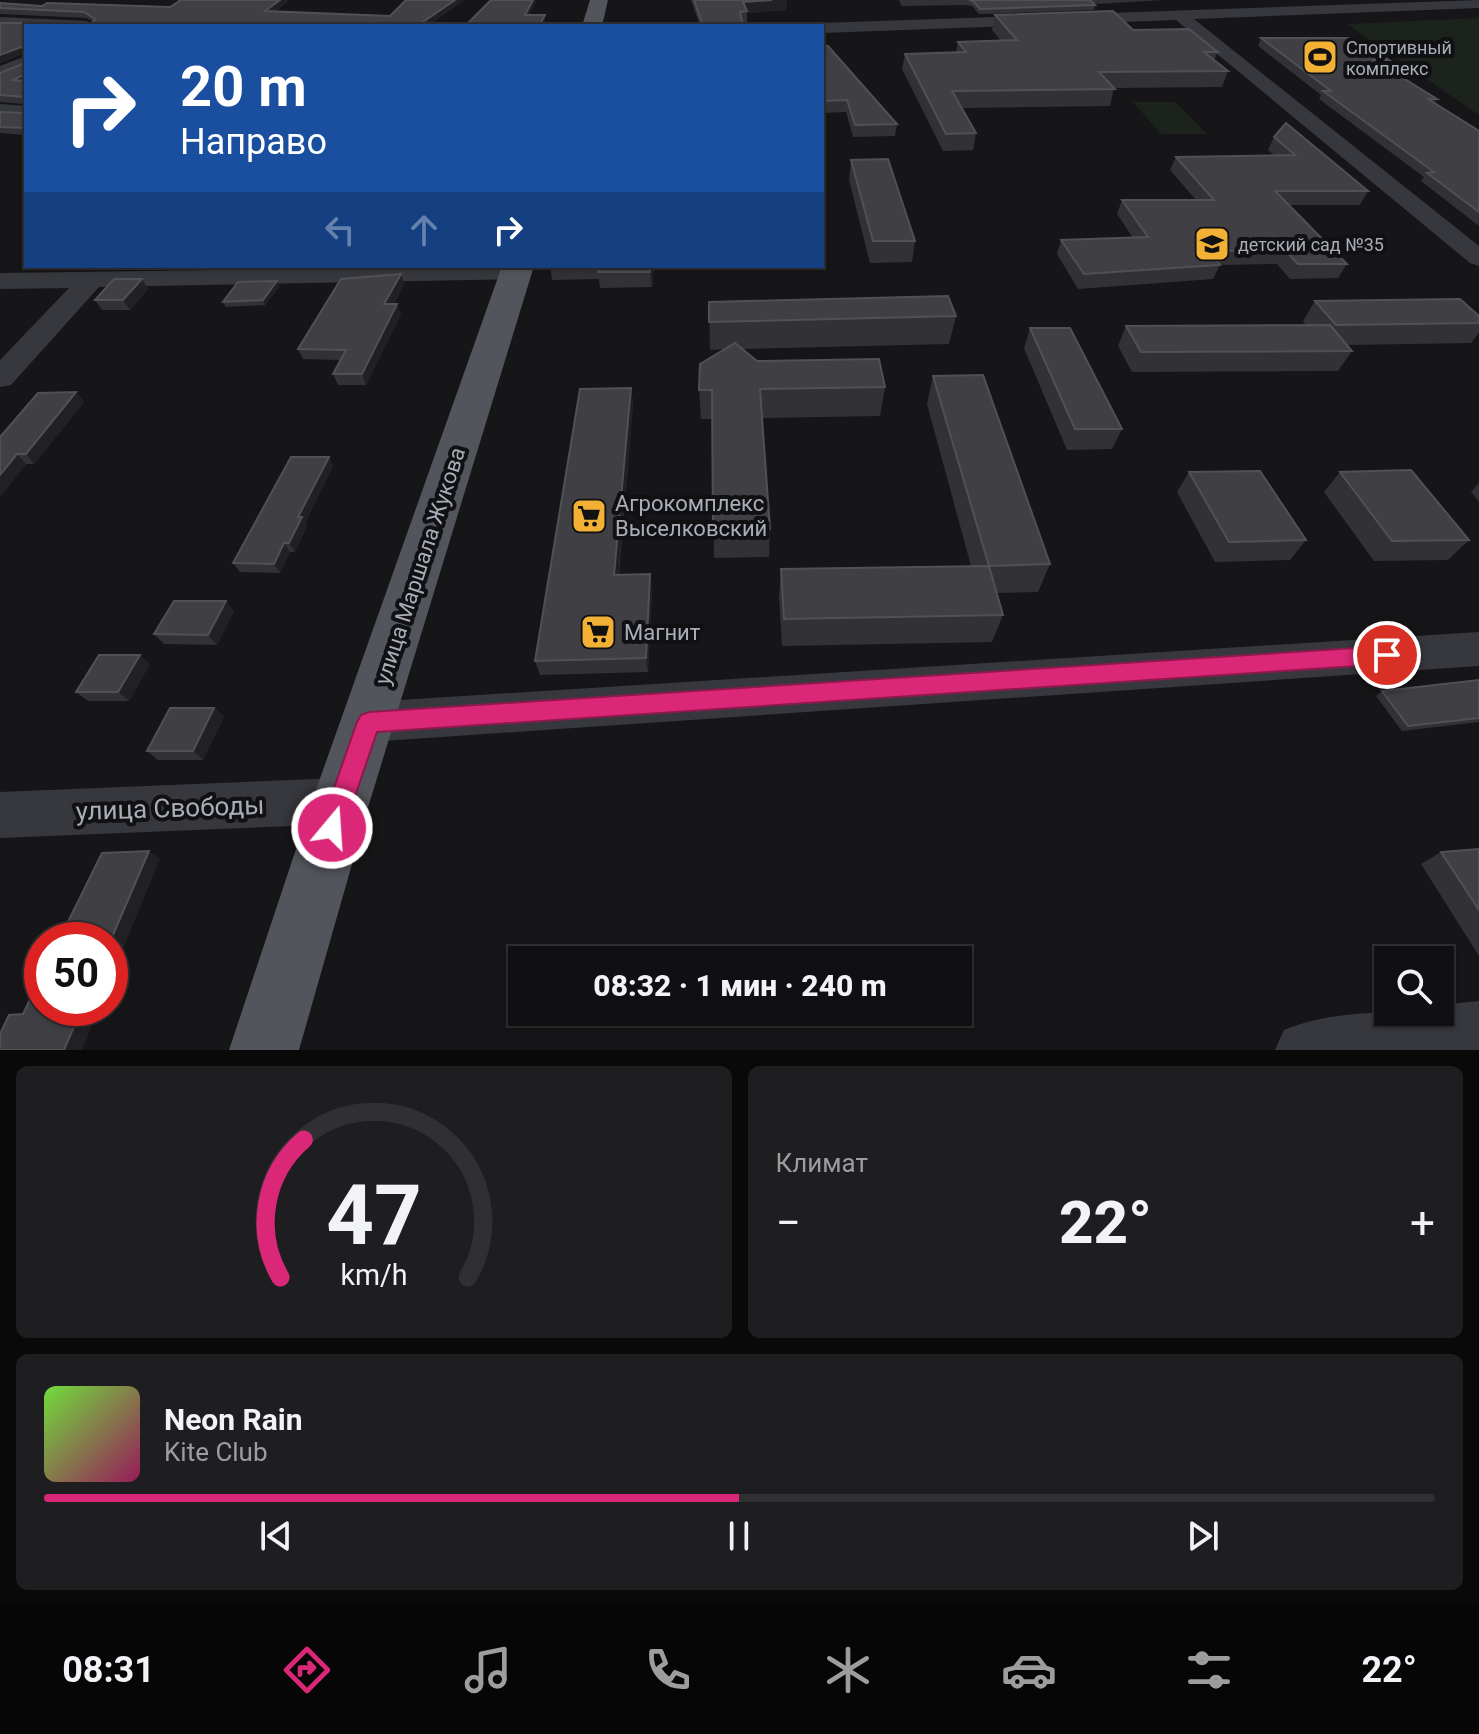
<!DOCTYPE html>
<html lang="ru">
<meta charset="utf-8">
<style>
body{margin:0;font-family:Roboto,sans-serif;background:#1e1e20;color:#f1f3f6;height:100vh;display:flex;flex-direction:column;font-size:30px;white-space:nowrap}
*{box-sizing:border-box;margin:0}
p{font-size:26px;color:#9c9d9f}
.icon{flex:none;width:44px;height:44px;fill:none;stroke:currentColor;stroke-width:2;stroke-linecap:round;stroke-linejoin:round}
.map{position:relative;height:1050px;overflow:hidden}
.panel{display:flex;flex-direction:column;gap:16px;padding:16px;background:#09090a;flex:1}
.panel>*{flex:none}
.guide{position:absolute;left:24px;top:24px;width:800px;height:244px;border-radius:0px;box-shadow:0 2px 6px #0004,0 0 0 2px #303032;background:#1a4fa0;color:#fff;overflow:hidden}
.controls{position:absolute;left:1374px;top:946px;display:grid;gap:16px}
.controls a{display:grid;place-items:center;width:80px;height:80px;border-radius:0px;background:#101012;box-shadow:0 2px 6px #0004,0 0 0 2px #303032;font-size:40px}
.speed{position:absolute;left:24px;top:922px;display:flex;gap:16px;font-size:40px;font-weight:700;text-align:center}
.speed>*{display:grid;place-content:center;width:104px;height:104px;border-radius:50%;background:#101012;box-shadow:0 2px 6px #0004,0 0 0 2px #303032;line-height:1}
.speed .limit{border:12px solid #d22;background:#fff;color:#111}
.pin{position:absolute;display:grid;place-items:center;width:68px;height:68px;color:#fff;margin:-34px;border:4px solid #fff;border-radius:50%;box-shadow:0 2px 8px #0007}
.me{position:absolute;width:88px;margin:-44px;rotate:18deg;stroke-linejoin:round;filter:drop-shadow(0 0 6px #0008)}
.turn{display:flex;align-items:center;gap:28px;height:168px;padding:0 24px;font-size:36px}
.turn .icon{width:104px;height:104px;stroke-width:2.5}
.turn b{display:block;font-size:56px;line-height:68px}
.lanes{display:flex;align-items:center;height:76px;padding:0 24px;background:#0003;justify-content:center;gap:40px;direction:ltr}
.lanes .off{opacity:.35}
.big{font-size:60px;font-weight:800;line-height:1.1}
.panel .widget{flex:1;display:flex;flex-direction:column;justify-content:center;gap:12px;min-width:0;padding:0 28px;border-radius:12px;background:#1e1e20}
.panel .dial{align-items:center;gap:0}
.dial svg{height:208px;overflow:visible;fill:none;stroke:#303032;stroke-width:7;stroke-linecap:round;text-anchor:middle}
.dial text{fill:#f1f3f6;stroke:none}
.song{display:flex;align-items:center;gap:24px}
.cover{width:96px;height:96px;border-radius:12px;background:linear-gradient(135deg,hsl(100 70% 55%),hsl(330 70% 35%))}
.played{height:8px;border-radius:4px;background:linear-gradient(90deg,#db2777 50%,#303032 50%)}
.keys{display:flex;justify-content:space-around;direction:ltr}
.heat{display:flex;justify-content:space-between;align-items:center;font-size:44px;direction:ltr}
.panel .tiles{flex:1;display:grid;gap:16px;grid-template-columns:1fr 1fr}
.widget:last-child{grid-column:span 2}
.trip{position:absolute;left:508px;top:946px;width:464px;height:80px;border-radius:0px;background:#101012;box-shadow:0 2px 6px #0004,0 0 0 2px #303032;font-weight:800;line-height:80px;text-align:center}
.tab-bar{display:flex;height:128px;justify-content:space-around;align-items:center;background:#060607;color:#9c9d9f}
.tab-bar .icon{width:56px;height:56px}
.tab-bar .selected{color:#db2777}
.tab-bar b{font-size:36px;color:#f1f3f6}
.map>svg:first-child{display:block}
</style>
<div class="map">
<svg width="1479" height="1050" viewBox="0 0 1479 1050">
<rect width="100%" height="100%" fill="#161618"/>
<g fill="#1c231d">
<path d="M1479 18V115L1347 24Z"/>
<path d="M1133 102H1175L1207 134H1161Z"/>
</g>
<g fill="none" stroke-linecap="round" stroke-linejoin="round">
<g fill="#37383d" fill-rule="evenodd">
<path d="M1479 0V8L1194 19 1479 246V266L1470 263 1176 20 822 33V26H815L822 23Z"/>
<path d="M0 17 87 21 95 26 0 27Z"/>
<path d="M26 56V68L0 78V66Z"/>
<path d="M0 104 26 106V118L0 116Z"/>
<path d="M515 266 524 269 528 274 524 279 99 287 11 385 0 387V360L69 288 0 289V273Z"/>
<path d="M1479 632V666L369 742 353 736 347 722 353 708 369 702Z"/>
<path d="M341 778 358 785 365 801 358 817 341 824 0 838V792Z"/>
<path d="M1479 1001V1050H1275L1284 1030C1332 1010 1389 1012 1440 1012V1005Z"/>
</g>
<g fill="#53555c" fill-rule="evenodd">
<path d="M590 0H608L602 26H582Z"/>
<path d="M502 266H534L370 801 299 1050H229L312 801Z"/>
</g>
</g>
<g fill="#323236">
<path d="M181 0H289L275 12 390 16 406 0H464L428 26H26V135L0 133V112L24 113V104L0 102V73L25 63V53L0 63V23H92L93 22 87 18 0 14V3L42 6 170 7Z"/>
<path d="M691 0H787L786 10 747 13V23H743V26H700Z"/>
<path d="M899 0H1164L1095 4V5L1094 10 979 14 972 6 965 5 902 6Z"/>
<path d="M995 15 1133 30 1218 52 1214 60 1228 71 1222 87 1114 88 1110 106 962 108 976 133 973 150 943 151 902 69 905 54 956 52 958 42 1001 41 992 30Z"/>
<path d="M1261 38 1389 60 1385 67 1437 99 1434 103 1479 131V226L1421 181 1424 177 1319 99 1321 95 1258 46Z"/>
<path d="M822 46 897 124 895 136 853 137 846 112 822 113Z"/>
<path d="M1274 137 1368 191 1360 205H1289L1347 264 1338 278 1290 279 1277 264 1220 265 1213 279 1078 289 1057 254 1061 240 1133 238 1117 214 1122 200H1196L1170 170 1176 157 1274 155 1268 150Z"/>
<path d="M851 160 915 241 912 262 870 263 849 180Z"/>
<path d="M121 266H168L166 268H122Z"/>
<path d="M550 266H654L652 287 600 288 599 279 552 280Z"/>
<path d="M401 274 404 284 394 304 401 314 366 385H338L333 374 340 360 303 359 298 349Z"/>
<path d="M142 279 148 289 130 310H102L95 300Z"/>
<path d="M277 281 279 287 265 305 226 307 223 302Z"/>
<path d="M1315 301 1479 316V333L1471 343 1347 345 1352 351 1338 371 1132 372 1118 346 1126 326 1306 325 1303 321Z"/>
<path d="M709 302 956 316 949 344 742 349 757 361 885 387 880 416 762 418 770 529 769 557 714 558 712 419H701L699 390 724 349 710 350Z"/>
<path d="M1030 328 1122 429 1112 449 1067 450 1024 348Z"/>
<path d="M933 376 1050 564 1038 592 997 593 1003 615 992 642 782 646 779 596 781 569 971 566 927 404Z"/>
<path d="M631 388 633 404 619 575 650 574 652 589 648 672 540 675 535 661Z"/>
<path d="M76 392 84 402 34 464H26L0 497V437Z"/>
<path d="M329 457 333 466 305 523 307 526 295 552H290L280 573 240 572 233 563Z"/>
<path d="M1189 472 1306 540 1290 560 1215 562 1177 492Z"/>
<path d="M1340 472 1469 540 1448 560 1374 561 1324 492Z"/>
<path d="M1479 483V502L1471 492Z"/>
<path d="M234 611 217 645 164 644 154 634Z"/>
<path d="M150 664 129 701H88L76 692Z"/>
<path d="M1479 680V722L1402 731 1376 696 1382 691Z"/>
<path d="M214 708 224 717 203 760H158L147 751Z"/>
<path d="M1479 849V956L1421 864 1441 852Z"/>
</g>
<g fill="#212124">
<path d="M280 0H289L268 17 265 11Z"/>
<path d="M455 0H464L428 26H417Z"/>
<path d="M533 0H537L526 21 525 15Z"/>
<path d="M772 0H787L786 10 747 13 743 2Z"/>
<path d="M545 15V21L543 26H539Z"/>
<path d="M21 47 25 53 0 63V55Z"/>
<path d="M26 74V82L13 80Z"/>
<path d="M651 266H654L652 287 650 272Z"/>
<path d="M401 274 404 284 388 314 384 304Z"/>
<path d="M142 279 148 289 130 310 123 300Z"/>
<path d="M277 281 279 287 265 305 263 300Z"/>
<path d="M397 304 401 314 366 385 362 374Z"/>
<path d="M631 388 633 404 617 590 614 575Z"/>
<path d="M76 392 84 402 34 464 26 454Z"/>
<path d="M17 454 26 464 0 497V475Z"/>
<path d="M329 457 333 466 305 523 307 526 295 552 289 543 298 517Z"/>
<path d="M284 543 290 552 280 573 274 564Z"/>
<path d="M650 574 652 589 648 672 646 658Z"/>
<path d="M226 601 234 611 217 645 208 635Z"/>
<path d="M140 655 150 664 129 701 118 692Z"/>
<path d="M214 708 224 717 203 760 193 751Z"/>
<path d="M149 851 160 859 110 981V942Z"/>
<path d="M82 1008H99L82 1050H64Z"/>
</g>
<g fill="#3f3f44" stroke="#4f5156" stroke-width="2">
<path d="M181 0H280L265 11 390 16 406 0H455L417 26H26V74L13 80 26 81V128L0 127V112L24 113V97L0 95V73L25 63V50L21 47 0 55V23H92L95 19 84 12 0 8V3L42 6 47 3 170 7Z"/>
<path d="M491 0H533L525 15H545L539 26H465Z"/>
<path d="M694 0H772L743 2 747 11 740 12 743 26H703Z"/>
<path d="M969 0H1090L1095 5 980 9 973 1Z"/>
<path d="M1113 11 1133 30 1189 29 1218 52H1204L1228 71 1099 72 1115 89 952 91 976 133 946 134 905 54 966 52 958 42 1017 40 995 15Z"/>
<path d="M1261 38H1354L1389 60H1374L1437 99H1428L1479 131V212L1427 173 1434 172 1323 91H1331Z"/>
<path d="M822 46H828L897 124 855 125 847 100 822 101Z"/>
<path d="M1286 123 1368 191H1275L1347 264H1298L1285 250 1209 251 1220 265 1084 274 1061 240 1148 237 1122 200H1214L1176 157 1295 155 1274 137Z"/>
<path d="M888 159 915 241H873L851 160Z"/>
<path d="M599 266H651L650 272H598Z"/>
<path d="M401 274 384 304H397L362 374H333L346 350 298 349 341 279Z"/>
<path d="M114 279H142L123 300H95Z"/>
<path d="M277 281 263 300 223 302 238 282Z"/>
<path d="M948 296 956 316 709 322V302Z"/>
<path d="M1460 299 1479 316V323L1336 325 1315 301Z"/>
<path d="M1330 325 1352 351 1141 352 1126 326Z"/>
<path d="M1030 328H1070L1122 429H1075Z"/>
<path d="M735 343 757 361 879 359 885 387 760 389 770 529 713 530 712 390H699L700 364Z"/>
<path d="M983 375 1050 564 989 566 933 376Z"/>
<path d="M631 388 614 575 650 574 646 658 535 661 580 389Z"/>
<path d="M76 392 26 454H17L0 475V437L38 393Z"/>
<path d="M291 457H329L298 517H302L289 543H284L274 564 233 563Z"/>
<path d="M1411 470 1469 540 1392 541 1340 472Z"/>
<path d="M1260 471 1306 540 1229 542 1189 472Z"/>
<path d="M989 566 1003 615 784 619 781 569Z"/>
<path d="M174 601H226L208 635 154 634Z"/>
<path d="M99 655H140L118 692H76Z"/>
<path d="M1479 680V718L1408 726 1382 691Z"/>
<path d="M170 708H214L193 751H147Z"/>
<path d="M1479 849V910L1441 852Z"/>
<path d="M149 851 110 942V940H59L102 853Z"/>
<path d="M42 975V1008H82L64 1050H0V1034L9 1015 23 1014Z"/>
</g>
<path fill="#db2777" stroke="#8e194d" stroke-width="2" d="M1387 646 1394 649 1397 655 1394 661 1387 664 377 732 341 837 332 841 324 837 320 828 357 722 361 715 369 712Z"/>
<defs>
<symbol id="stadium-square" viewBox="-11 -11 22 22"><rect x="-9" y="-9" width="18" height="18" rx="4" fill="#f2b134" stroke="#111113"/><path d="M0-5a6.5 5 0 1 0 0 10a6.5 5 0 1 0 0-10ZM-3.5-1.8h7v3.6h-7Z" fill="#111"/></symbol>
<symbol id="school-square" viewBox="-11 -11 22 22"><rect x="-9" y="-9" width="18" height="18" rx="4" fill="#f2b134" stroke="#111113"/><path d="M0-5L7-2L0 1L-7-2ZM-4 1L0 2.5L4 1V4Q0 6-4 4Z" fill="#111"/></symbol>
<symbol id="supermarket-square" viewBox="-11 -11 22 22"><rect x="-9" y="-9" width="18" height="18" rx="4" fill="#f2b134" stroke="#111113"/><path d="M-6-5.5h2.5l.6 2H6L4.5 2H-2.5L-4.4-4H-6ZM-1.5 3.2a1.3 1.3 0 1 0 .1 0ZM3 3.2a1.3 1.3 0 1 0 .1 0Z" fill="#111"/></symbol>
</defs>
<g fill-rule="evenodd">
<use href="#stadium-square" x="1300" y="37" width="40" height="40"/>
<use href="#school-square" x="1192" y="224" width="40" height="40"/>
<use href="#supermarket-square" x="569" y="496" width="40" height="40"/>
<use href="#supermarket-square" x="578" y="612" width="40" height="40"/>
</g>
<g text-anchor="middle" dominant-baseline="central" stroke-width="8" stroke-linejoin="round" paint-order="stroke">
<g font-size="18" fill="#a8adb8" stroke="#111113" text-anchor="start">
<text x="1346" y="47">Спортивный<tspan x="1346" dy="21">комплекс</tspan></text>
<text x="1238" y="244">детский сад №35</text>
</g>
<g font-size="22" fill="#a8adb8" stroke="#111113" text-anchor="start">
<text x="615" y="503">Агрокомплекс<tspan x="615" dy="25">Выселковский</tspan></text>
<text x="624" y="632">Магнит</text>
</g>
<g font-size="22" fill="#a8adb8" stroke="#111113">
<text transform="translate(420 566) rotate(-72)">улица Маршала Жукова</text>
</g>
<g font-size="26" fill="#a8adb8" stroke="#111113">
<text transform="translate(170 808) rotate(-2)">улица Свободы</text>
</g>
</g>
</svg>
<div class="controls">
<a><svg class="icon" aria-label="search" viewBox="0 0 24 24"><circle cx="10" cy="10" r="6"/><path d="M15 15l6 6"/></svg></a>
</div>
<div class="speed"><div class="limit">50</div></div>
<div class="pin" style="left:1387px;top:655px;background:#d93025"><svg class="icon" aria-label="arrive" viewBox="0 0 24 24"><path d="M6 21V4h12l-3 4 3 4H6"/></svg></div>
<svg class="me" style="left:332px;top:828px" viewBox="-20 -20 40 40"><circle r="17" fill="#db2777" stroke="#fff" stroke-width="3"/><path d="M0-11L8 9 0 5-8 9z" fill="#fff"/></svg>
<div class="trip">08:32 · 1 мин · 240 m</div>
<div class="guide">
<div class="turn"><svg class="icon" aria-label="right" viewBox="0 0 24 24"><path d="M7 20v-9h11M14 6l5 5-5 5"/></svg><div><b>20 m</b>Направо</div></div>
<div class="lanes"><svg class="icon off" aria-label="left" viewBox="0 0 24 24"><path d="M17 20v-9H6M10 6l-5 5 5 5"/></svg><svg class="icon off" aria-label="ahead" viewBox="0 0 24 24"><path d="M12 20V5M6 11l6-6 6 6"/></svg><svg class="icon" aria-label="right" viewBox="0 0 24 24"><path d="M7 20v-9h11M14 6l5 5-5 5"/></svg></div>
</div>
</div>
<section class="panel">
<div class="tiles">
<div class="widget dial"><svg viewBox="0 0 100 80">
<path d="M14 69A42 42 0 1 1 86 69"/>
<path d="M14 69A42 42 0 0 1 23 16" stroke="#db2777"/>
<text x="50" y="56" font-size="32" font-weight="700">47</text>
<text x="50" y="72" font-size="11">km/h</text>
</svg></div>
<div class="widget"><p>Климат</p>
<div class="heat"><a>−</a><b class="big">22°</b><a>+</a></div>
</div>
<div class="widget">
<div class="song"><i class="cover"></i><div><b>Neon Rain</b><p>Kite Club</p></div></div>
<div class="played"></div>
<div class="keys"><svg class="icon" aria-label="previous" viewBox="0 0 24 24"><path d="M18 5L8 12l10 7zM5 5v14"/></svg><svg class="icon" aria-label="pause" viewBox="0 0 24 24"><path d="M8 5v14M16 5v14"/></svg><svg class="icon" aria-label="next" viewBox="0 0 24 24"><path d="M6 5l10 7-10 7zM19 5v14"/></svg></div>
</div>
</div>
</section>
<nav class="tab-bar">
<b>08:31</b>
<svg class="icon selected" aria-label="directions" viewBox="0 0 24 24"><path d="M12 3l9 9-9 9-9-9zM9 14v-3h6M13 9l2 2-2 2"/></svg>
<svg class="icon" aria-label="music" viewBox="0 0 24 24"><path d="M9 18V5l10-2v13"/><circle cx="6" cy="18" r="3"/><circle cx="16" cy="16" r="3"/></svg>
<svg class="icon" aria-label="phone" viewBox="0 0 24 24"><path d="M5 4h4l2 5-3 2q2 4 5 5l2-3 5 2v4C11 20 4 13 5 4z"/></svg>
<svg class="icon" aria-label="climate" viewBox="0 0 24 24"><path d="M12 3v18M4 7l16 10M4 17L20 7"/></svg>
<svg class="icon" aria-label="car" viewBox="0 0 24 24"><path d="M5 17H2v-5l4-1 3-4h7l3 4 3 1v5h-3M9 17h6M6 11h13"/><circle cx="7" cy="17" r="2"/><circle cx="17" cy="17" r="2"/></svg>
<svg class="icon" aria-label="filters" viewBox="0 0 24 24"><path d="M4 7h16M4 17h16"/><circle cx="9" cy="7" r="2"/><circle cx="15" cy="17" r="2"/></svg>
<b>22°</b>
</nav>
